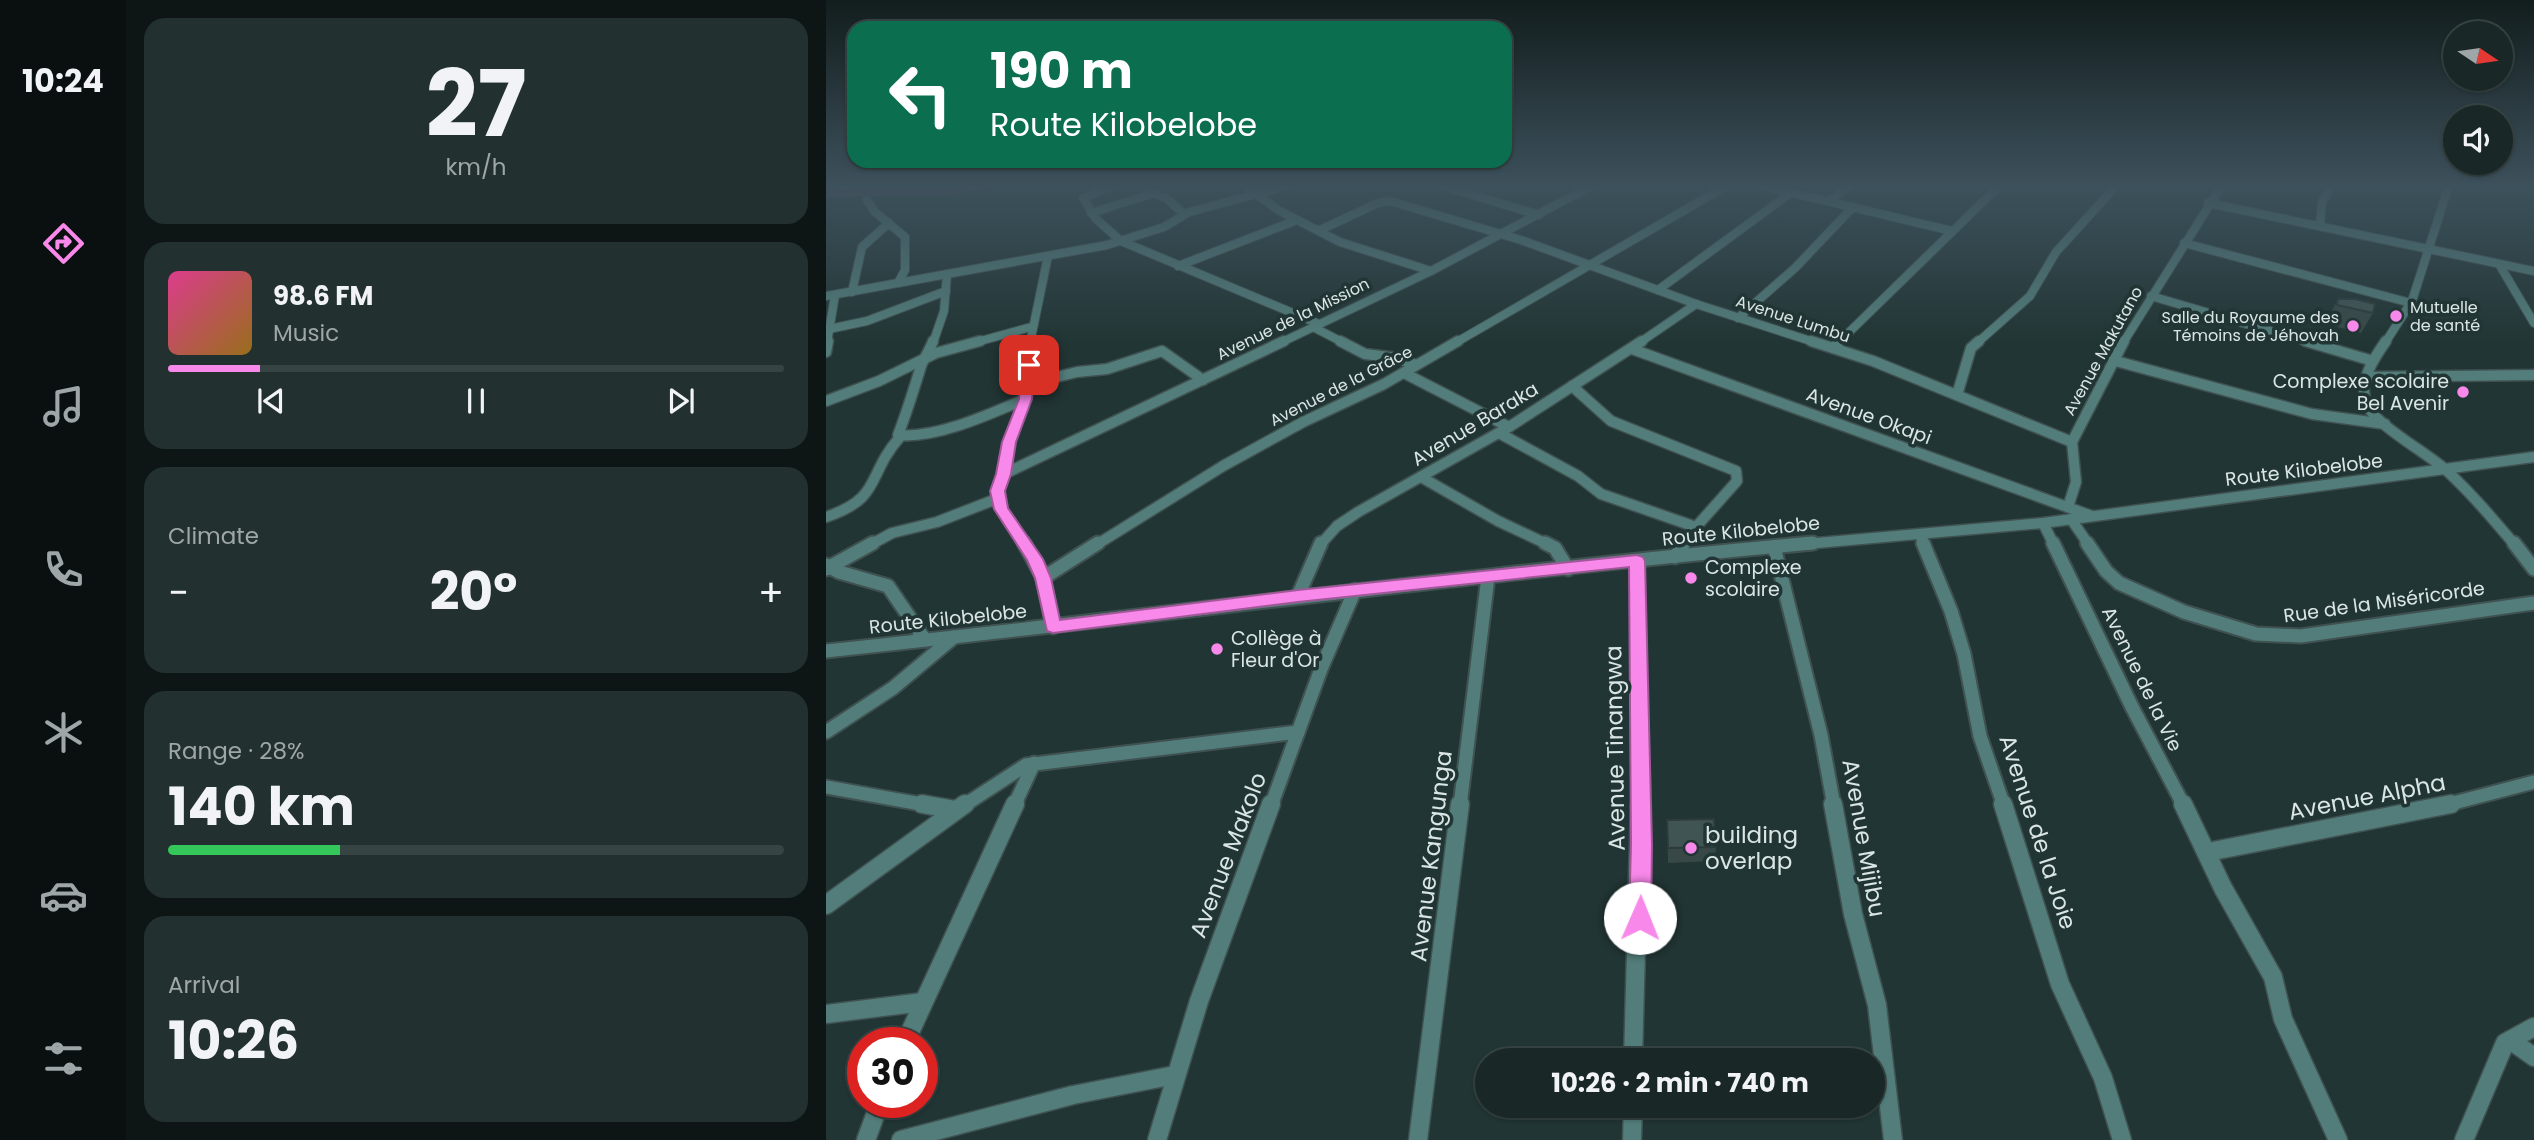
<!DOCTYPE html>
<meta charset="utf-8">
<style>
body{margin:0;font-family:Poppins,sans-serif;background:#22302f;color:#f1f3f6;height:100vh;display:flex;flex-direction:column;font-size:26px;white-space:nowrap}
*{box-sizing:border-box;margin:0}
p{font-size:23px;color:#9fa6a7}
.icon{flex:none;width:38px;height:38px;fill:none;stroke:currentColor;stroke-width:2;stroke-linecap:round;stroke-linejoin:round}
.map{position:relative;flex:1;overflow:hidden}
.panel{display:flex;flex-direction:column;gap:18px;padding:18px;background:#0e1615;width:700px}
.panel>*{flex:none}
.guide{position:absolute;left:21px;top:21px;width:665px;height:147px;border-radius:21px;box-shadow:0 2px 5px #0004,0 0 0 2px #374444;background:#0b6e4f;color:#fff;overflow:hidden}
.needle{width:46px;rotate:103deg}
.buttons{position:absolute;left:1617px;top:21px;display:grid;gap:14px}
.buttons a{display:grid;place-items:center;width:70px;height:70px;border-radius:50%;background:#192827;box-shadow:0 2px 5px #0004,0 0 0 2px #374444;font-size:35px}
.speed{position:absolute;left:21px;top:1027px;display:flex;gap:14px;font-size:35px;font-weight:700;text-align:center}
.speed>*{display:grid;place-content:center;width:91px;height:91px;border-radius:50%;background:#192827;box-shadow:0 2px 5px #0004,0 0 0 2px #374444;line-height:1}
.speed .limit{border:10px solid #d22;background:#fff;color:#111}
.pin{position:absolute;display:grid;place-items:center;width:60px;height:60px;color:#fff;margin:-30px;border-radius:14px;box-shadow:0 4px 10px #0006}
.me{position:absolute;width:77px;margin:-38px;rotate:1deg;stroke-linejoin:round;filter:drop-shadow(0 0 5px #0008)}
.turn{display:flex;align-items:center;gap:24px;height:147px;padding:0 28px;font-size:32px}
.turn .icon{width:91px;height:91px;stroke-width:2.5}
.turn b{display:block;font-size:49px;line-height:60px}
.big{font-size:52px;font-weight:700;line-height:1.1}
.panel .widget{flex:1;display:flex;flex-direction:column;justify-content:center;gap:10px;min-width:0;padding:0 24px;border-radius:21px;background:#22302f}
.panel .dial{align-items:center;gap:0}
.dial b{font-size:91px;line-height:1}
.song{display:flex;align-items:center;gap:21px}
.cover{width:84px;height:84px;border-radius:10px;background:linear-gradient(135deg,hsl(330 70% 55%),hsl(40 70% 35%))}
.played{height:7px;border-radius:4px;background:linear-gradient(90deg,#f888ea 15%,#374444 15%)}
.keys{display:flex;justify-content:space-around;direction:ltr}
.heat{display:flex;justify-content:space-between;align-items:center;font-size:38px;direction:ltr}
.charge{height:10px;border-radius:5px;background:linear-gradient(90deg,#34c759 28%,#374444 0)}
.trip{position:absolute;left:649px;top:1048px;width:410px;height:70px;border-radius:35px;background:#192827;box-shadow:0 2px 5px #0004,0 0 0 2px #374444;font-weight:700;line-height:70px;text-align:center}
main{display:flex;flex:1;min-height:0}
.dock{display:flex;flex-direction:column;width:126px;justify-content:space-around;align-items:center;background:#0a1010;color:#9fa6a7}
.dock .icon{width:49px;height:49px}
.dock .active{color:#f888ea}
.dock b{font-size:32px;color:#f1f3f6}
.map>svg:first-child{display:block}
</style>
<main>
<nav class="dock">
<b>10:24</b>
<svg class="icon active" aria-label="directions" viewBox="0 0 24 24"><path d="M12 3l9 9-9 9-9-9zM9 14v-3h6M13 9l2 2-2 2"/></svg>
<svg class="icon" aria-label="music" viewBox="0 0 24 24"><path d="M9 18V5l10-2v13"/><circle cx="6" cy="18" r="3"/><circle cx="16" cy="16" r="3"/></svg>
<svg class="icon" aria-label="phone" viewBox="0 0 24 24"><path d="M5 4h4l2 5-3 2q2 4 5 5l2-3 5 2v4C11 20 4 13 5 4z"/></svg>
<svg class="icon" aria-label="climate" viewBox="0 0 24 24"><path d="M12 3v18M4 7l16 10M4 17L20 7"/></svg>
<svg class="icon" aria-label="car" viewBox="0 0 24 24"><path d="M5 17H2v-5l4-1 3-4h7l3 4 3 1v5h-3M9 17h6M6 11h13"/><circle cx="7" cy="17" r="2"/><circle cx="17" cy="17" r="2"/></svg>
<svg class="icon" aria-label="filters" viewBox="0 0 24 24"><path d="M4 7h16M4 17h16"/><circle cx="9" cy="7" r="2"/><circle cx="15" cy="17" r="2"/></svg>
</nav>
<section class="panel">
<div class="widget dial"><b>27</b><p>km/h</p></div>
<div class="widget">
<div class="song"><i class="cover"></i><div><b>98.6 FM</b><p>Music</p></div></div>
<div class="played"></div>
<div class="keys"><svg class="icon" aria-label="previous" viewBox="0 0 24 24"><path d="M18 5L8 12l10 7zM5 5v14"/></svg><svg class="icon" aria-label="pause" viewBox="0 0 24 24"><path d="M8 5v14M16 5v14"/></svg><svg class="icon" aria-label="next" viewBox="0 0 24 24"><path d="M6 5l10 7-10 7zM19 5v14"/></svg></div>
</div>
<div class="widget"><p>Climate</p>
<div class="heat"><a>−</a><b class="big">20°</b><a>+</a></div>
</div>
<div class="widget"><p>Range · 28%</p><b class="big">140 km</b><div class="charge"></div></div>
<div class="widget"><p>Arrival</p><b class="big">10:26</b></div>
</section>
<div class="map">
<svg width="1708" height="1140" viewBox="0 0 1708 1140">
<rect width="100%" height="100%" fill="#213534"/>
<path fill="#693d63" d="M0 185H175L130 194 0 197Z"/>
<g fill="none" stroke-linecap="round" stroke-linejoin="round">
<path stroke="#5f4660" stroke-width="2.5" d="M0 185 16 190 46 185H140"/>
<defs>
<g id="minor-far3">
<path d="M288 185 257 198 270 219 295 241 493 324"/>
<path d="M418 185 452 210 514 242 605 271"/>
<path d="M614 185 713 215"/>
<path d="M934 185 1126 231"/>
<path d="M41 200 49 212 79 237V270L72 283"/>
<path d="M1002 201 1025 185"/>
<path d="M1382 203 1708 271"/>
<path d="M265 213 328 193 340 198 358 214"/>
<path d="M1494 226 1496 202 1506 185"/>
<path d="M494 230 552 203 564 201 695 240 870 304 991 343"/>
<path d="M1358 243 1585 303"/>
<path d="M1673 264 1708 323"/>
<path d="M352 266 471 220"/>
<path d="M832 290 963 194"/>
<path d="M26 292 36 247 63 223"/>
<path d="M0 296 281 245 338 227 363 212 464 185"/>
<path d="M1325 296 1485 343"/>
<path d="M912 318 969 268 1027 207"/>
<path d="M487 327 518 343"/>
<path d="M3 329 41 321 120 291"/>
<path d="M1 343 9 295"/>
<path d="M107 343 118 311 121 274"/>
<path d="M147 343 205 327"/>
<path d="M204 343 222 256"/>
<path d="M454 343 605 271 767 185"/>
<path d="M629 343 902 185"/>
<path d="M813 343 870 304"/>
<path d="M1012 343 1174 185"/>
<path d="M1151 343 1204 296 1230 252 1291 185"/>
<path d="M1297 343 1396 185"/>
<path d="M1559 343 1586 301 1623 185"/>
</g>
<g id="minor-far2">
<path d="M107 341C104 350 98 358 95 366 88 389 81 412 72 435 110 439 164 414 199 399"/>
<path d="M514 341 539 354 571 358 590 365"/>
<path d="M985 341 1047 361 1246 442"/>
<path d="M1479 341 1547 361"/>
<path d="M1560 341C1548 358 1531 383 1541 405 1550 425 1601 453 1620 470 1645 493 1667 519 1689 545"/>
<path d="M1007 348 1014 341"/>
<path d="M806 349 1266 516"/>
<path d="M0 352 2 341"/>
<path d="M1286 360 1486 414 1559 424"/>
<path d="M578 373 683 427"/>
<path d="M1541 377 1708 375"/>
<path d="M202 384 251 372 281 369 336 351 377 380"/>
<path d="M746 386 785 421 910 471 911 481 870 527"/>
<path d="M1131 395 1145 348 1153 341"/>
<path d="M0 401 53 381 110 353 154 341"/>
<path d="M673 433 752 476 775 494 870 527 857 545"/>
<path d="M178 474 458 341"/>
<path d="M595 477 672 521 723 545"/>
<path d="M1242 507 1250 482 1246 442 1298 341"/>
<path d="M0 517C57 498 40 475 74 437"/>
<path d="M1245 519 1263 545"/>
<path d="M1217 523 1228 545"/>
<path d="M1094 535 1098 545"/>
<path d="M44 545 66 533 111 522 173 498"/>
<path d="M200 545 175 509 171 491 178 474 183 442 199 399 204 341"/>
<path d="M270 545 397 466 477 422 558 384 632 341"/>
<path d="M494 545 511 526 532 512 683 427 816 341"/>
<path d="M968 545 1217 523 1708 457"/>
</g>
<g id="minor-far1">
<path d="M198 543 217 578 227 627"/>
<path d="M719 543 729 548 742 569"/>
<path d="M1097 543 1125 611 1138 654 1154 736 1178 806"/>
<path d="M1227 543 1306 707 1358 806"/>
<path d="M1261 543 1280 571 1293 583 1358 612 1430 634 1475 636 1708 603"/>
<path d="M1688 543 1708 569"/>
<path d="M948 547 995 735 1008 806"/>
<path d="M849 557 858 543"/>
<path d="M811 561 814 806"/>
<path d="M0 565 13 572 62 586 99 640"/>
<path d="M0 569 47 543"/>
<path d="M217 578 272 543"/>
<path d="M472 596 495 543"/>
<path d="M0 651C329 616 657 573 987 543"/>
<path d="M0 732 67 688 128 637"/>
<path d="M0 787 106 806"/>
<path d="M137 806 200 765 472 732"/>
<path d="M188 806 208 763"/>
<path d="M445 806 495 669 529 590"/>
<path d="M634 806 662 577"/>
<path d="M1616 806 1708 782"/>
</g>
<g id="minor">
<path d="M96 804 130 810"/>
<path d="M1007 804 1027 914 1051 1005 1067 1140"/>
<path d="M1177 804 1234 984 1277 1078 1296 1140"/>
<path d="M1357 804 1397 888 1447 977 1457 1019 1512 1140"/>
<path d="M1382 852 1625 804"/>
<path d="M0 905 139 804"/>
<path d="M0 1014 97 1002"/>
<path d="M1684 1040 1708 1057"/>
<path d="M79 1043 189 804"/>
<path d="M807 1060 814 804"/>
<path d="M40 1140 54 1102"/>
<path d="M75 1140 247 1095 349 1075"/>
<path d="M331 1140 373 1001 445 804"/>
<path d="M592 1140 634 804"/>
<path d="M806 1140 807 1106"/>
<path d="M1638 1140 1679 1043 1708 1027"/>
</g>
</defs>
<use href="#minor-far3" stroke="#3f5150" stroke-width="10"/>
<use href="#minor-far2" stroke="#3f5150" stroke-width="13"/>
<use href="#minor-far1" stroke="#3f5150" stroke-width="17"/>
<use href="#minor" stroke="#3f5150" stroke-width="21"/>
<use href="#minor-far3" stroke="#527d7a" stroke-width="8"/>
<use href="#minor-far2" stroke="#527d7a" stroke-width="10"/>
<use href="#minor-far1" stroke="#527d7a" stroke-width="13"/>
<use href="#minor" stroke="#527d7a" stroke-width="18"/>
</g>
<g fill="#374847">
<path d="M1512 299 1547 313 1535 333 1500 324 1502 318Z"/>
<path d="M841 820 890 847 889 861 842 863Z"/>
</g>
<g fill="#405453" stroke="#2d3b3a" stroke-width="2">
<path d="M1512 299H1529L1549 304 1547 313 1511 305Z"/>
<path d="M888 819 890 847 842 848 841 820Z"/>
</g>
<linearGradient id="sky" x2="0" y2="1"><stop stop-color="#121d1d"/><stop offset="0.54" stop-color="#3d515c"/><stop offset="1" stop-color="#3d515c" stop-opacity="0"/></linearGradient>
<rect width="1708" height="344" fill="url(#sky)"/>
<path fill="#f888ea" stroke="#a15898" stroke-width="2" d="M203 361 209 365 206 399 190 442 185 474 179 491 182 508 217 559 225 578 234 620 472 590 811 555 817 557 819 561 826 845 825 918 821 925 814 928 806 925 803 918 805 845 803 567 472 602 227 633 221 631 209 578 201 560 168 509 164 491 170 474 176 442 193 399 196 365Z"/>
<g fill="#f888ea" stroke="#213534" stroke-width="2.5">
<circle cx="1570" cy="316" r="7"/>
<circle cx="1527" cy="326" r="7"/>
<circle cx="1637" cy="392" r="7"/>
<circle cx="865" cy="578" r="7"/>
<circle cx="391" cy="649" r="7"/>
<circle cx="865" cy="848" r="7"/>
</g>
<g text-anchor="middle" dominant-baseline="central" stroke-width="7" stroke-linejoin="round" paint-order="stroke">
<g font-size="16" fill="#dae6e5" stroke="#213534" text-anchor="start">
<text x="1584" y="307">Mutuelle<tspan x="1584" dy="18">de santé</tspan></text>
<text x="1513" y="317" text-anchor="end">Salle du Royaume des<tspan x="1513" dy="18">Témoins de Jéhovah</tspan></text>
</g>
<g font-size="16" fill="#dae6e5" stroke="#213534">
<text transform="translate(467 319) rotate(-26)">Avenue de la Mission</text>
<text transform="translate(967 319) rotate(18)">Avenue Lumbu</text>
<text transform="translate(1277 351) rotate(-61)">Avenue Makutano</text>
<text transform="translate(515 386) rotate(-27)">Avenue de la Grâce</text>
</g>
<g font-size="19" fill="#dae6e5" stroke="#213534" text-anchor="start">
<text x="1623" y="381" text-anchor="end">Complexe scolaire<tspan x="1623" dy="22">Bel Avenir</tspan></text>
<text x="879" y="567">Complexe<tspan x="879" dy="22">scolaire</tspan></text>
<text x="405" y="638">Collège à<tspan x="405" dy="22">Fleur d'Or</tspan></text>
</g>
<g font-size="19" fill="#dae6e5" stroke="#213534">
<text transform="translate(1043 416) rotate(20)">Avenue Okapi</text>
<text transform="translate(649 424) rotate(-31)">Avenue Baraka</text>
<text transform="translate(1478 470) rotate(-7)">Route Kilobelobe</text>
<text transform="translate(915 531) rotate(-6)">Route Kilobelobe</text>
<text transform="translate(1558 602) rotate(-8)">Rue de la Miséricorde</text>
<text transform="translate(122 619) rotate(-6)">Route Kilobelobe</text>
<text transform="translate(1316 679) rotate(64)">Avenue de la Vie</text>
</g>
<g font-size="23" fill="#dae6e5" stroke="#213534">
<text transform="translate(789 748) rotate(-91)">Avenue Tinangwa</text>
<text transform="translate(1541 797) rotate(-11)">Avenue Alpha</text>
<text transform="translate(1212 832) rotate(72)">Avenue de la Joie</text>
<text transform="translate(1038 838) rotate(80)">Avenue Mijibu</text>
<text transform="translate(402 855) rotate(-69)">Avenue Makolo</text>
<text transform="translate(605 856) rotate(-83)">Avenue Kangunga</text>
</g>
<g font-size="23" fill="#dae6e5" stroke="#213534" text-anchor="start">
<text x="879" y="835">building<tspan x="879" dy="26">overlap</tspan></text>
</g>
</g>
</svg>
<div class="buttons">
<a><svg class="needle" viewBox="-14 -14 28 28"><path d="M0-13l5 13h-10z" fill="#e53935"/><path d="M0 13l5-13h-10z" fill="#9fa6a7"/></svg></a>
<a><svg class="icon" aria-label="sound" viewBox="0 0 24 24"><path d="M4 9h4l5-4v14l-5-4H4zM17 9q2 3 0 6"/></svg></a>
</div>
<div class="speed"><div class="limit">30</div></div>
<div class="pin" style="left:203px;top:365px;background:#d93025"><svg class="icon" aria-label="arrive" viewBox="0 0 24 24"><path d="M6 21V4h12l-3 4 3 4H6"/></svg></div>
<svg class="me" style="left:814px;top:918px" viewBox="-20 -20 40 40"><circle r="19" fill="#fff"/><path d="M0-13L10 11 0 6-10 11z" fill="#f888ea"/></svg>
<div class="trip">10:26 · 2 min · 740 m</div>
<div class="guide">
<div class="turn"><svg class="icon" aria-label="left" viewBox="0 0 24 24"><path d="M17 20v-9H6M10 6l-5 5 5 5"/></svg><div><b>190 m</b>Route Kilobelobe</div></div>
</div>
</div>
</main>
